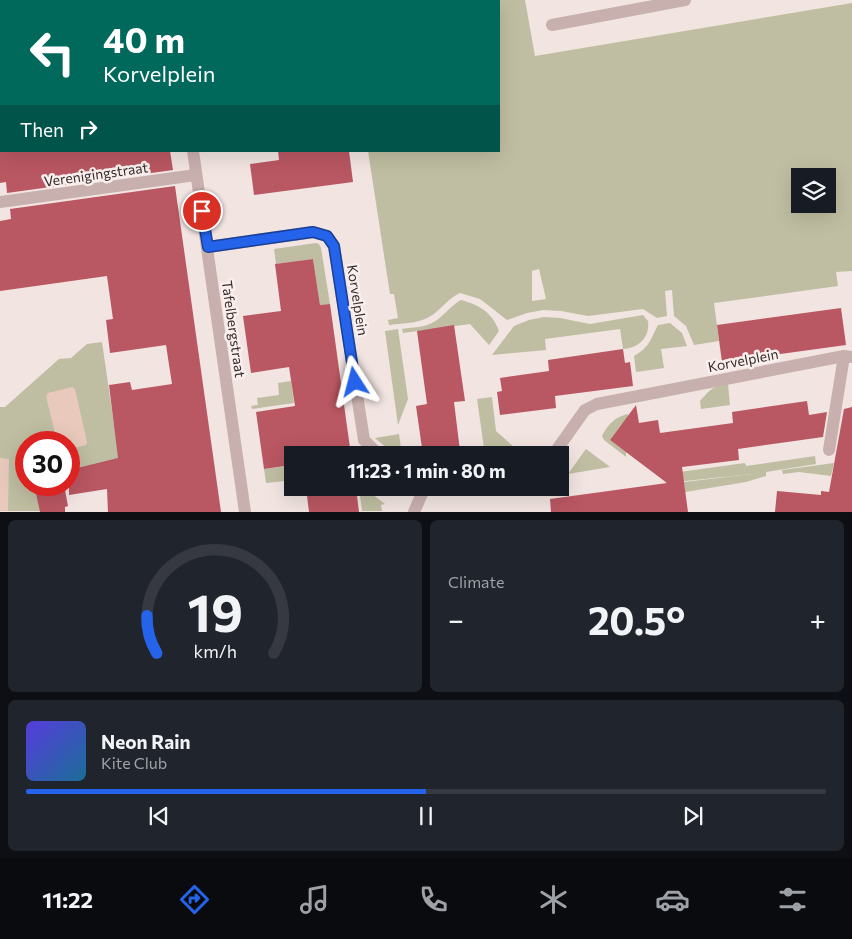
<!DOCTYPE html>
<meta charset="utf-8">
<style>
body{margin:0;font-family:Commissioner,sans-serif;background:#20242c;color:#f1f3f6;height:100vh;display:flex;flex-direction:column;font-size:19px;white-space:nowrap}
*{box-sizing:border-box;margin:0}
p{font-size:16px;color:#9ea1a6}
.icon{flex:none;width:28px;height:28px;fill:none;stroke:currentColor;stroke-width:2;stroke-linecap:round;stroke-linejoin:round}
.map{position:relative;height:512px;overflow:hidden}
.sheet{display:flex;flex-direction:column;gap:8px;padding:8px;background:#0d0f14;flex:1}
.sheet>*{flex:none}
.top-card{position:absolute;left:0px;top:0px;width:500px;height:152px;box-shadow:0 5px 20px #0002;background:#00695c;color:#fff;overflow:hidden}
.buttons{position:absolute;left:791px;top:168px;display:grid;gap:10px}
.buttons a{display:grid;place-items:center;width:45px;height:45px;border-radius:0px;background:#171b24;box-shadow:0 5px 20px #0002;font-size:25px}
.speed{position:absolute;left:15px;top:431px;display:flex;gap:10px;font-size:25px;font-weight:700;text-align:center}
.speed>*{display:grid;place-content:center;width:65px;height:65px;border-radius:50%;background:#171b24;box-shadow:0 5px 20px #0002;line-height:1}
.speed .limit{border:8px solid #d22;background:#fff;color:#111}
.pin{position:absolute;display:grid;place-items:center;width:42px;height:42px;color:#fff;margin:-21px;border:2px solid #fff;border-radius:50%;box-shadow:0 1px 5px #0007}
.me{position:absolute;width:55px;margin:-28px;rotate:351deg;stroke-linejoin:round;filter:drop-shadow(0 0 4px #0008)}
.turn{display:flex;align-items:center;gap:18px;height:105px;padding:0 20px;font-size:22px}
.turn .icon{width:65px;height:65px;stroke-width:2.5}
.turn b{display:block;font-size:35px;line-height:42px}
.then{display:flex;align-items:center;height:48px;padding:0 20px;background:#0003;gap:10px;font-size:19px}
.big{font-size:38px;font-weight:700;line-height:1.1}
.sheet .widget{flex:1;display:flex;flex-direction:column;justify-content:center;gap:8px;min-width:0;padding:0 18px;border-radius:8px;background:#20242c}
.sheet .dial{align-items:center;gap:0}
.dial svg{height:130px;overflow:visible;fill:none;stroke:#363941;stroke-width:7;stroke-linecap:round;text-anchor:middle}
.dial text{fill:#f1f3f6;stroke:none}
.song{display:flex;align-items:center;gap:15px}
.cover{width:60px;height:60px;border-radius:8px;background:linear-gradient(135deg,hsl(250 70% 55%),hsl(200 70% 35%))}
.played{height:5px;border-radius:2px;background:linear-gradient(90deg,#2563eb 50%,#363941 50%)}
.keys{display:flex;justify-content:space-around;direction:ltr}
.heat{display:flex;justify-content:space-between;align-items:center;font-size:28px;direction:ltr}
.sheet .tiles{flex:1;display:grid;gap:8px;grid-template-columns:1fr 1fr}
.widget:last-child{grid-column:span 2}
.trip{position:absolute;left:284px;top:446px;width:285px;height:50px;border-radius:0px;background:#171b24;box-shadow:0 5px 20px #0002;font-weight:700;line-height:50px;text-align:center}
.tab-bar{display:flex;height:80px;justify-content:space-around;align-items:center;background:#090b0e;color:#9ea1a6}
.tab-bar .icon{width:35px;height:35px}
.tab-bar .on{color:#2563eb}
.tab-bar b{font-size:22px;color:#f1f3f6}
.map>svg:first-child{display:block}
</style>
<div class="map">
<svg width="852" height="512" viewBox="0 0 852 512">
<rect width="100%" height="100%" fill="#f1e4e1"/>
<g fill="#bfbea2" fill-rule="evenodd">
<path d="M345 0H525L535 56 852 3V271L836 272 838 286 714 303 719 341 694 345 686 326 674 316 672 290 665 291 667 316 657 318 643 309 588 316 561 311 543 310 527 313 507 320 480 299 460 293C448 299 445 305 435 313 422 324 404 323 389 325L388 320 398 318 394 294H390L368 151H499V1ZM800 176H828V204H800ZM539 269 546 299 532 301V271Z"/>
<path d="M316 243 319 244 321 248 330 304 320 305 313 259 276 264 274 249Z"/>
<path d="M461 300C479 305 492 312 499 331L489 345 470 324 403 333 402 329C410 327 420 328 427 325 441 321 448 307 461 300Z"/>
<path d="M643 315 648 321C650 338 638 348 623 349L620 329 545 339 546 350 492 355 514 326 529 320 544 317 560 318 590 324Z"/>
<path d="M670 323 682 333 687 346 661 349 664 368 636 372 634 356C650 347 650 340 658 325Z"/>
<path d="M398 329 408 399 398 425 385 331Z"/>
<path d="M102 342 119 459 69 470V442H26V485H34L40 511H0V407H5L59 359 71 358 87 344Z"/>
<path d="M291 381 294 403 252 409 251 406 258 405 257 398 279 395 278 383Z"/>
<path d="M728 384 730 405 701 409 700 401C711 389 711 387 728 384Z"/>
<path d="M492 397 496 431 514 447 507 455H499L498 448 448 455H433L484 448 477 399Z"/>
<path d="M628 414 629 424 621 425 610 440 626 452V457L604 440 602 436C608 424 615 417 628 414Z"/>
<path d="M399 434 402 455H395L375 438Z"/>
<path d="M586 449 610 467 568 474Z"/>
<path d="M815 456 816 464 766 472V476L746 482 685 492 684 482 752 474 666 483 665 474 745 463 746 466Z"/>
<path d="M834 463 831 476 799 472 783 474 782 470Z"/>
<path d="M289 466 290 477H292V488H306V490L287 493 285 481 266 483 264 469Z"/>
<path d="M359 488H364L385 504 381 505 382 511H362Z"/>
</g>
<g fill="#e8c9bc">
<path d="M72 387 75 389 87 442 86 445 69 449V442H57L46 396 48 393Z"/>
<path d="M0 458 9 459 8 511H0Z"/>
</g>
<g fill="#b95762">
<path d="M0 151H170L173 170 7 193 6 182 0 183Z"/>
<path d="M278 151H349L353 182 254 195 250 164 279 160Z"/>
<path d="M175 186 221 512H108L107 489 69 495V470L118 458 109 385 130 382 132 390 172 384 166 345 110 353 106 320 113 319 107 276 0 291V221L11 219 10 209Z"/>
<path d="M313 259 320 305 330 304 351 455H292V465L264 469 256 412 295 406 289 367 251 373 243 316 281 311 275 264Z"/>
<path d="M841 308 846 345 722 362 717 325Z"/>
<path d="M454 325 465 401 454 402 460 451 423 455 416 406 427 404 417 331Z"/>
<path d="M623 349 625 363 630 362 633 386 555 396 556 408 500 415 497 392 502 391 500 378 549 371 548 360Z"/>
<path d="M807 401 809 415 827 412 823 437 738 449 739 460 682 467 688 512H551L550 499 667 483 610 440 636 405 639 423 658 420 660 433 733 423 732 412Z"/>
<path d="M852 407V512H775L777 491 821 495V491L829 492 844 409Z"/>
<path d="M34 485H64L68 506 65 507V512H40Z"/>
<path d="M306 488H356L359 512H309Z"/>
</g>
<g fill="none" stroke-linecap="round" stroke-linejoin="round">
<g stroke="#c8b0ae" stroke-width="12">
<path d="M172 0V1"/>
<path d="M552 25 685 0"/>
<path d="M193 151 245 512"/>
<path d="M0 202 196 175"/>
<path d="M208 247 313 232 327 236 334 246 364 440 379 455"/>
<path d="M829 450 844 356"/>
<path d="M553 455 585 410 597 404 844 356 852 357"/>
<path d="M414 512 424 489"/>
</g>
</g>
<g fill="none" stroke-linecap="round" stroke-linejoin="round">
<defs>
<path id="route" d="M202 211 208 247 313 232 327 236 334 246 355 382"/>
</defs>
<use href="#route" stroke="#184099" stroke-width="12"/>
<use href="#route" stroke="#2563eb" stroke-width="9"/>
</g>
<g text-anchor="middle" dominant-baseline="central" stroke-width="5" stroke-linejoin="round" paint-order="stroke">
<g font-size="14" fill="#372b2c" stroke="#f9efed">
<text transform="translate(96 174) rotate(-8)">Verenigingstraat</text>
<text transform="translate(358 300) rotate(81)">Korvelplein</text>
<text transform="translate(234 329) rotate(82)">Tafelbergstraat</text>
<text transform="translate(743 360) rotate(-11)">Korvelplein</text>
</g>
</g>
</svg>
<div class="buttons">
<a><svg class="icon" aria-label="layers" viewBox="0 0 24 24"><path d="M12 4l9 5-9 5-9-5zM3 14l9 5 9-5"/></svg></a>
</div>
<div class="speed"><div class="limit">30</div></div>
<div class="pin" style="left:202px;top:211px;background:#d93025"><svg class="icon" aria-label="arrive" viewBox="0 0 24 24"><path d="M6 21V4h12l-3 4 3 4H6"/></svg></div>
<svg class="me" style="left:355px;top:382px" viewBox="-20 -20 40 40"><path d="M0-17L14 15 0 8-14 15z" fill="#2563eb" stroke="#fff" stroke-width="4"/></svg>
<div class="trip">11:23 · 1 min · 80 m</div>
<div class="top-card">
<div class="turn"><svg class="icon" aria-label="left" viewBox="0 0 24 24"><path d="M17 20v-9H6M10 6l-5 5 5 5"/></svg><div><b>40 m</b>Korvelplein</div></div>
<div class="then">Then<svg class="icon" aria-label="right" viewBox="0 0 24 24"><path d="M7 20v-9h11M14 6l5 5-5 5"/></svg></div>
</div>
</div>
<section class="sheet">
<div class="tiles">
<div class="widget dial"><svg viewBox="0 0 100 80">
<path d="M14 69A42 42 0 1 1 86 69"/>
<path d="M14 69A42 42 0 0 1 8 46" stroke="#2563eb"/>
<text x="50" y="56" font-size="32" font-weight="700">19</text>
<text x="50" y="72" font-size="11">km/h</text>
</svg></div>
<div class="widget"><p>Climate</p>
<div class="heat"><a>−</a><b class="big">20.5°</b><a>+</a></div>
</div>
<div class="widget">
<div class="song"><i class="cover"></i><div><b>Neon Rain</b><p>Kite Club</p></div></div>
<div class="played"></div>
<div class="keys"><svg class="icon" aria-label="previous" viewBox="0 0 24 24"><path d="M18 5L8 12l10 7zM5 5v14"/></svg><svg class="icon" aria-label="pause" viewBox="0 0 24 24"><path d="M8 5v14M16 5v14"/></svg><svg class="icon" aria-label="next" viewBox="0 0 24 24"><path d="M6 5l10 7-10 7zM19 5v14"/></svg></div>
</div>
</div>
</section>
<nav class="tab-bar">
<b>11:22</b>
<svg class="icon on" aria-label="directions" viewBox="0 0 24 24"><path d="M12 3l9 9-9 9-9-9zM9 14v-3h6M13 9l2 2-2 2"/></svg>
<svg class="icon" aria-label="music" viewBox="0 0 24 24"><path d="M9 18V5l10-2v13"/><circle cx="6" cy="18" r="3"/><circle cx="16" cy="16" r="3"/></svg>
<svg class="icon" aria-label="phone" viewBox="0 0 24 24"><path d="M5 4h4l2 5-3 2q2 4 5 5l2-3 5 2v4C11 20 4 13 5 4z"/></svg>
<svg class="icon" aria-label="climate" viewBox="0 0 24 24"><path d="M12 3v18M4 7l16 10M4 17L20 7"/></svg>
<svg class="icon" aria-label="car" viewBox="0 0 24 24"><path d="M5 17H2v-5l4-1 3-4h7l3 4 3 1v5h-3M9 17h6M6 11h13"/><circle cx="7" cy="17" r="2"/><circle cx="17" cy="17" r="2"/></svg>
<svg class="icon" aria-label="filters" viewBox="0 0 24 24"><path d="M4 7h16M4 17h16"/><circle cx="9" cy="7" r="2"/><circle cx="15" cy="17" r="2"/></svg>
</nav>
